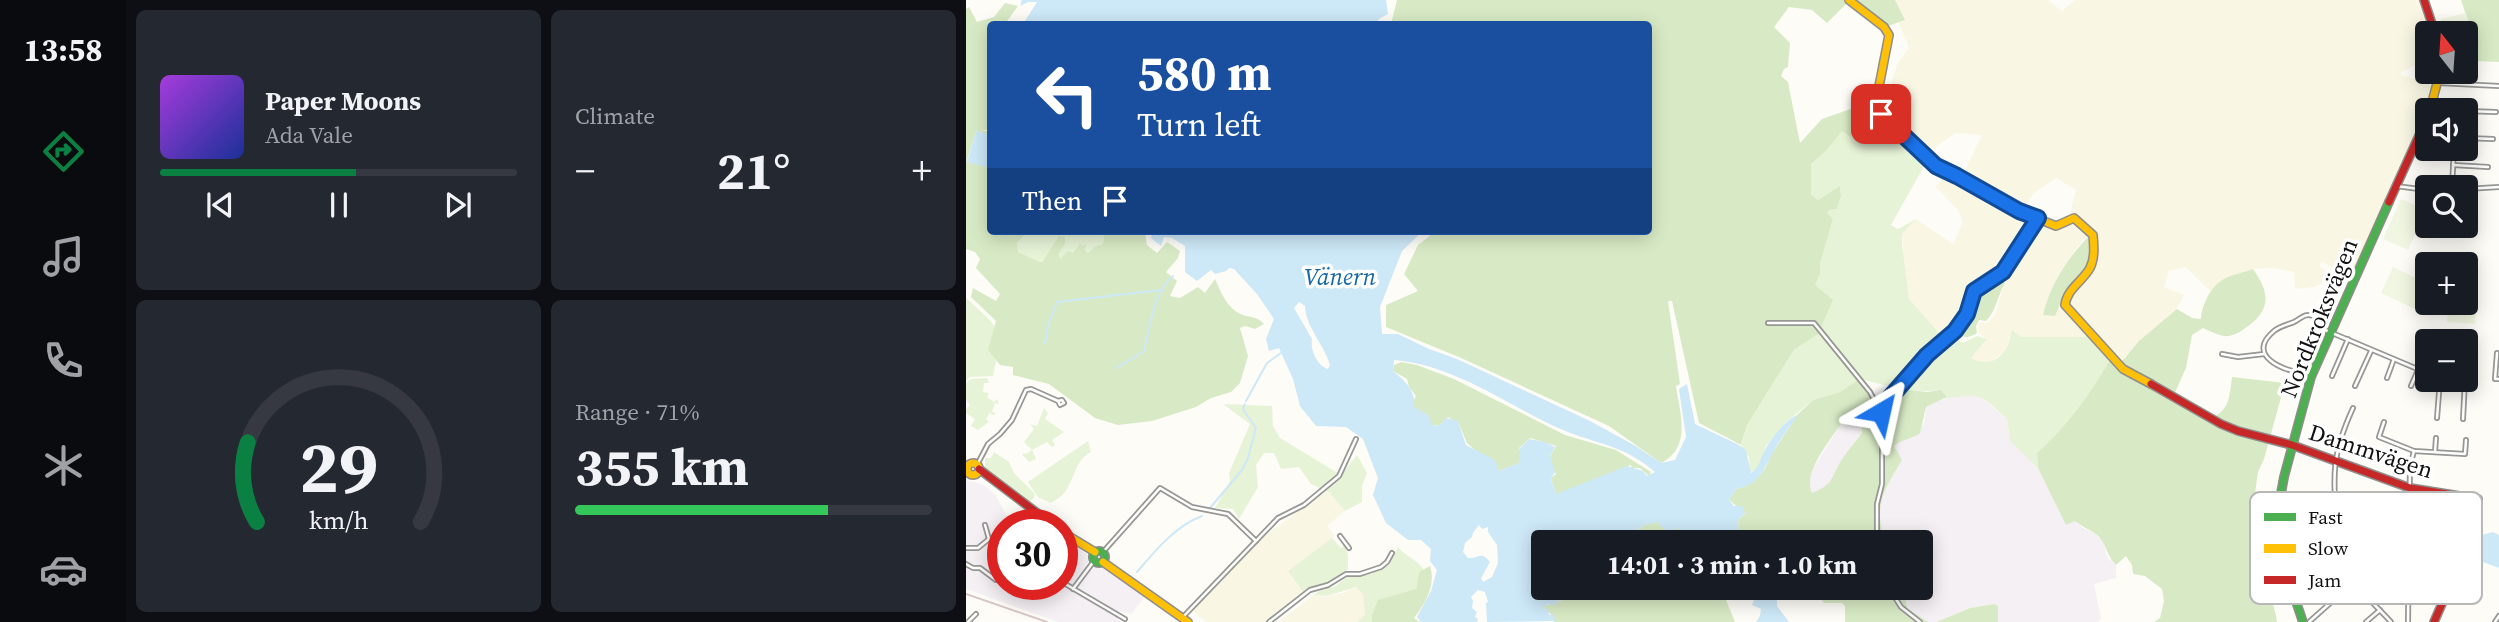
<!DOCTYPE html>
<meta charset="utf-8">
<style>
body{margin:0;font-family:"Source Serif 4",serif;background:#242831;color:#f1f3f6;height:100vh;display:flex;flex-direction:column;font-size:26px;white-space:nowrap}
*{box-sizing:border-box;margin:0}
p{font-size:23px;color:#9ea1a6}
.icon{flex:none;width:38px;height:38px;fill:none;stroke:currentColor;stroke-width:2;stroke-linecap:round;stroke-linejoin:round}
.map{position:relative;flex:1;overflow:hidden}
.panel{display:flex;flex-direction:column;gap:10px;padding:10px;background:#0d0f14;width:840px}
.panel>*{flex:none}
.guide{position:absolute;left:21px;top:21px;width:665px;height:214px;border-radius:7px;box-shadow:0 4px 18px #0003;background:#1a4fa0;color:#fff;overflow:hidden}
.needle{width:46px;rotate:343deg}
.controls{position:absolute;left:1449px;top:21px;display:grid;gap:14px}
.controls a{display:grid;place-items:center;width:63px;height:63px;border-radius:7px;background:#171b24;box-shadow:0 4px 18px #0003;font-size:35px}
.speed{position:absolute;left:21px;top:509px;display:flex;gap:14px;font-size:35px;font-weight:700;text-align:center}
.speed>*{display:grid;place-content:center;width:91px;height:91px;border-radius:50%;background:#171b24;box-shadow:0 4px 18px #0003;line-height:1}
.speed .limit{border:10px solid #d22;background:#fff;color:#111}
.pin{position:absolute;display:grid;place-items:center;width:60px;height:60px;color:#fff;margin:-30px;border-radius:14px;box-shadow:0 4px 10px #0006}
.me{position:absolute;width:77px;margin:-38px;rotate:36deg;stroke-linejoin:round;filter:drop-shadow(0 0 5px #0008)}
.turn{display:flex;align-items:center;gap:24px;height:147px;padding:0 35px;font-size:32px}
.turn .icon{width:91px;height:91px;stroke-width:2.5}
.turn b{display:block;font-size:49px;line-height:60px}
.then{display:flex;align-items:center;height:66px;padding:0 35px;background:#0003;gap:14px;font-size:26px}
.big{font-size:52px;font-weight:700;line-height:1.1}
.panel .widget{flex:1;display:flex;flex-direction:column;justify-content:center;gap:10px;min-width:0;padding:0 24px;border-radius:10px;background:#242831}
.panel .dial{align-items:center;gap:0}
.dial svg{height:182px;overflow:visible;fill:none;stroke:#363941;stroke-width:7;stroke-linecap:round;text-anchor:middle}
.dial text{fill:#f1f3f6;stroke:none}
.song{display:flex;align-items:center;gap:21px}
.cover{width:84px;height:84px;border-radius:10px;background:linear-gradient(135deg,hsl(280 70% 55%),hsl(230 70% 35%))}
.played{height:7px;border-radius:4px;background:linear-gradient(90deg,#0b8043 55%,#363941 55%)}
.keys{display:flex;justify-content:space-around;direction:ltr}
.heat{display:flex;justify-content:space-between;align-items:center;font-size:38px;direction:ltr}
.charge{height:10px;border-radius:5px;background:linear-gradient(90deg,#34c759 71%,#363941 0)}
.panel .tiles{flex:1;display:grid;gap:10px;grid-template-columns:repeat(2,1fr)}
.trip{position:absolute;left:565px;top:530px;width:402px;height:70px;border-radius:7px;background:#171b24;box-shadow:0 4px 18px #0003;font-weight:700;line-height:70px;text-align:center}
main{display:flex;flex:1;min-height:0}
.tab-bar{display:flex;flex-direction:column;width:126px;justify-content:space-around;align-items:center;background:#090b0e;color:#9ea1a6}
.tab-bar .icon{width:49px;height:49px}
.tab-bar .on{color:#0b8043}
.tab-bar b{font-size:32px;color:#f1f3f6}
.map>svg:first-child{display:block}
</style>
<main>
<nav class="tab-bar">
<b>13:58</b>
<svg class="icon on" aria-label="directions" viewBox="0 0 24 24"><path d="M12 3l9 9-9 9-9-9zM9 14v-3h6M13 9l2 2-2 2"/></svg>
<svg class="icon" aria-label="music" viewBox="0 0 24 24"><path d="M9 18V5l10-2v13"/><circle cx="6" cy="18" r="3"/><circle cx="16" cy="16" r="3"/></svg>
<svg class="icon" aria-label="phone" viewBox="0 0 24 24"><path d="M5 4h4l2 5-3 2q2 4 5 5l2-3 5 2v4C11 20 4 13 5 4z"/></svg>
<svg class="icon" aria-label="climate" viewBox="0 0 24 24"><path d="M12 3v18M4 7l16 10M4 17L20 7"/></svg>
<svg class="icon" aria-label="car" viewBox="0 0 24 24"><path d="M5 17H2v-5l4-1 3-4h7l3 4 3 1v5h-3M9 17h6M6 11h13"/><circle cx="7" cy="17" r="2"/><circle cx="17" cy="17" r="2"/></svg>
</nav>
<section class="panel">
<div class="tiles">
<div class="widget">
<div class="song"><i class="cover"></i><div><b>Paper Moons</b><p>Ada Vale</p></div></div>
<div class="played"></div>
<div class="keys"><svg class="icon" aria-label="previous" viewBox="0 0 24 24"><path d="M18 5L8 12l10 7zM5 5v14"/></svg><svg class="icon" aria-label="pause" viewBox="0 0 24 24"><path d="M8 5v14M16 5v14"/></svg><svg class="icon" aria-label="next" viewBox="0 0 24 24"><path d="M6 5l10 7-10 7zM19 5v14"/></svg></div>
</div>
<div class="widget"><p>Climate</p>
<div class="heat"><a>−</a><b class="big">21°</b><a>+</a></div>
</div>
<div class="widget dial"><svg viewBox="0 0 100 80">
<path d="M14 69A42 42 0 1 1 86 69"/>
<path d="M14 69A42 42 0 0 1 10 34" stroke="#0b8043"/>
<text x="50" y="56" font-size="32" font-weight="700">29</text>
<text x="50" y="72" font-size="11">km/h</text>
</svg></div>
<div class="widget"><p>Range · 71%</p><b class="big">355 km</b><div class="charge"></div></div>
</div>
</section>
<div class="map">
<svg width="1533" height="622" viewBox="0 0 1533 622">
<rect width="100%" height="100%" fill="#fdfcf7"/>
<g fill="#f5f0f3">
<path d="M1003 394 1012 395 1041 419 1043 436 1072 468 1100 524 1109 521 1117 528 1130 534 1136 540 1142 558 1150 565V578L1128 584 1135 619 1132 622H1032V607L1028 604 1004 608 970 622H962L941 608 938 588H956V542H920L912 524 913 506 923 481 930 451 928 446 934 440 948 438 958 424 960 407 967 402Z"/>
<path d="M889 420 896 423V433L871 467 870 475 860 486 846 494 843 490V475L877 421Z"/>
<path d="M0 480 16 484 29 494 40 515 48 517 56 514 61 509 82 525H37V584H96V536L122 555 123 562 128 566 137 567 179 597 165 614 154 611 149 615 154 622H92L0 589Z"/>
</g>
<g fill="#f9f7e4">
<path d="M922 0H1082L1096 11 1109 0H1455L1466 33H1461V60L1435 72 1436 75 1463 84 1467 87 1462 110 1390 270 1365 267 1356 262 1353 266 1359 270 1356 283 1349 287 1329 289 1328 272 1306 268 1287 269 1251 285 1246 293 1220 267 1203 271 1198 287 1218 295 1209 312 1173 341 1154 362 1100 303 1104 293 1123 274 1131 252 1132 237 1129 233 1104 214 1110 190 1090 178 1067 194 1056 210 996 176 1016 135 990 133 959 154 916 113 931 65 943 47Z"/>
<path d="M984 174 1042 208 1079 223 1084 228H1091L1106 220 1123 233 1106 254 1080 304 1089 316 1095 305 1122 334 1119 337H1054L1050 335 1043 337V344L1039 351 1026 361 1016 363 1005 358 1021 339 1012 333 1013 322 1021 323 1029 315 1037 288 1042 280 1034 270 1006 288 998 314 981 336 973 334 949 309 943 299 940 284 936 234 950 219 987 244 997 222 992 210 969 186Z"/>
<path d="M359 491 363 492 379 511 361 526 369 536 322 571 337 592 298 622H240L226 610 296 538Z"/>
<path d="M390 587 397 594 400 615 391 622H312L348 595 359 597 377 593Z"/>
</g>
<g fill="#e7f3d7">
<path d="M914 118 958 158 957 168 925 225 932 229 950 219 936 234V243L943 299 973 333 991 339 997 343 1011 336 1021 339 1005 358C1019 366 1033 362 1041 347 1044 342 1044 336 1046 330L1055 337H1119L1122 334 1144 360C1124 394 1102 427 1071 453L1072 468 1044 441 1041 419C1012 393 1016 393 978 399L981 397 975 390C947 394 922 386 895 379L874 392 847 400 819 423 800 446 793 467 786 472 784 471 783 457 775 447 781 425 828 350 852 334 848 285 854 274V264L867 219 861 214 864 210 871 209 875 196 874 187 852 200 845 195V164L861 150 876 130 885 137 908 128Z"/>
<path d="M63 231H143L138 235 137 244 129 246 122 253 119 250 94 259 93 253 99 244 74 262 52 252 51 244Z"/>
<path d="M0 298C36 331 38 328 27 376L4 377 0 381Z"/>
<path d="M21 378 23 383H18L17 392 23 393 21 397 28 402 31 399 33 404 29 403 26 412 30 413 28 415 24 413 20 419 23 422 12 430 5 426 9 419 0 413V409L4 405 0 400V383L5 379Z"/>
<path d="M257 404 306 406 307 426 314 438 375 475 391 455 401 473 396 486V502L379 511 363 492 345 484 333 467 315 469 308 453H298L290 465 292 487 273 519 267 509 249 508 264 481 263 473 284 424Z"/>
<path d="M78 408 82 413 79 419 98 432 86 440 89 445 86 447 81 442 66 450 70 459 63 462 56 454 62 453 66 450 58 442 68 429 64 424 71 426Z"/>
<path d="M122 441 125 452C109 460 109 478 99 492 96 496 90 500 85 503L72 497 62 482Z"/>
<path d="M28 452 43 462 48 473 69 494 68 498 61 504 19 472V458H25Z"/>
<path d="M366 538 375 548 379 545 382 555V569L364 583 353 584 337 592 322 571Z"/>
<path d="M432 547C440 557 451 559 458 570L453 573 450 589 406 615V622H391L399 615 397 594 390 587 361 596 348 595 358 588 368 587 383 576 405 574 423 565Z"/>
</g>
<g fill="#d8eac5" fill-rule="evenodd">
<path d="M431 0H884L861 23 846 10 823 7 808 27 824 43 822 67 818 69 815 76 822 82 834 143 856 119 896 105H902L908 128 895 139 885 137 876 131 861 150 845 164V195L852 200 874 186 875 196 871 209 864 210 861 213 867 219 854 264V274L849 285 867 300 852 334 828 350 781 425 775 445 733 423 706 301H702L714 384 710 386C714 414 726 447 695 463L643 426 495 358 420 327V305L452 291 438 274 452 245 470 231H682V24H425Z"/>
<path d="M887 0H929L939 20 922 26Z"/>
<path d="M1495 0H1533V62L1510 61 1508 38Z"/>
<path d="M39 3 52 6 39 24H24V130H15L24 132V135L10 131 1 161 24 168V231H63L51 243 52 252 74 262 77 261 93 236 99 237V244L93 253 94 259 102 251 107 253 114 244 116 246 120 244 119 250 122 253 129 246 137 244 138 235 143 231H175L179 233 181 245 191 253 201 242 214 251 212 258 200 272 211 281 204 296 214 298 232 287 239 293 249 279C255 292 261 309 277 315 286 318 291 316 298 324L289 329 279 326 274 328 282 356 274 383 265 392 245 398 230 407 186 421 152 425 129 418 83 384 47 375V367L34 365 22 350 30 321 5 297 7 288 30 301 34 294 10 268 14 259 9 252 0 249V9L3 7 11 22 28 17Z"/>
<path d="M1124 235 1127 239 1123 266 1101 290 1089 316 1077 315C1084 285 1102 257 1124 235Z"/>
<path d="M1287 269C1305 294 1305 311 1278 329 1273 333 1264 337 1258 336 1251 335 1244 331 1237 328L1226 335 1220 368 1207 397 1243 421C1264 408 1263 400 1266 377L1319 383 1298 459 1292 472 1286 514 1301 588C1304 593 1311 616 1311 622H1188L1194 618 1198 601 1196 589 1179 576 1167 574 1166 565 1160 556 1150 565C1140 556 1140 541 1130 534 1123 529 1116 527 1109 521L1100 525 1072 468 1071 453C1101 427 1124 394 1144 360L1151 367 1173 341 1211 309 1226 318 1235 319C1236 304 1245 286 1258 279 1266 274 1278 273 1287 269Z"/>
<path d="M1034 276 1039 283C1031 296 1031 310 1020 321L1013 320 1010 326 1011 333C1000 340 999 336 988 334L1002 314 1009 293Z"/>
<path d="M435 362 451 365 488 379 599 435 650 450 685 472 683 476 674 468H666L665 465 590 495 585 478 590 474 583 458 590 446 564 438 553 448V463L533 471 501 443 493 424 482 417 474 425 466 426 462 415 452 412 446 404 450 396 443 387 441 379 427 371 428 365Z"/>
<path d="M895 378 909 395 912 406 917 411 934 389 961 392 975 390 981 397 960 407 954 433C946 440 937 438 928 446L936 460C918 490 906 507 920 542H773L772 520 779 513 763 500 770 489C785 487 801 472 803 458L832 414 847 400 874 392ZM889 420 896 424V433C889 443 878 454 872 466 863 483 866 484 846 493 836 472 865 440 877 421Z"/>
<path d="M691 521 696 524 699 530 713 528 721 536 720 542H657L678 525Z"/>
<path d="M464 566C470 584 460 603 448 618L454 622H406V615L412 600 450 589 453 572Z"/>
<path d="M609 588H755L769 622H588L586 615 576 607 599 599Z"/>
<path d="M846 588H938L941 608 962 622H879V606L876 603H858Z"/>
<path d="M1028 604 1032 606V622H970L1004 608Z"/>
</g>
<g fill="#f0f6e1">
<path d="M1500 13 1509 49 1500 51V33H1478L1475 19Z"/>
<path d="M1435 199 1460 210 1442 250 1417 239Z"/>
<path d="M1427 267 1461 283 1462 303 1457 313 1415 293Z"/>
<path d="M1500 280H1512L1509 324 1481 322 1482 303H1500Z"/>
</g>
<g fill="#cde8f7" fill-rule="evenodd">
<path d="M56 0H420L422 14 413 19 410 24H57L71 2H62L54 6Z"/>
<path d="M10 131 24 135V168L1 162Z"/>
<path d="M182 231H457L436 251 414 307 416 334H432L463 349 491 359 624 421 668 445 695 463 709 460 720 437 713 389 721 384 729 424 771 444 780 450 785 473C795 466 793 460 799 450 805 438 821 418 832 415 825 426 816 436 810 447 799 466 795 485 770 489L763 500 768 506H776L779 513 772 520 773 542H720L721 536 713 528 702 533 691 522 678 525 657 542H578V588H609L600 599 592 601 590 605 583 604 577 607 578 609 582 608 583 615 588 614 589 621 521 622 520 603 522 602 519 592 512 590 505 597 507 601 506 608 511 612 509 617 512 619 511 622H455L451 617 465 591 471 570 464 561 465 549 455 540H442L420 523 407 495 412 478 397 439 380 427 350 426 334 406 327 379 313 348 303 351 300 339 308 319 291 294 268 269 263 268 260 271 249 274 245 270 231 281 219 272V246L206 238 198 237 195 246 185 238 186 234ZM333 302 339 306C340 328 358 344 364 365L362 369C351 366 344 349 346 339L328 308ZM428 360C490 365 542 406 597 430 633 445 658 445 689 472L681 476 677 471 661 466 590 494 585 479 589 472 584 456 589 447 579 442 563 439 553 449V463L533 471 529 460 500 445 492 421 480 418 474 425 467 426 462 415 448 407C450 390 439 381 427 371ZM513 525 516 529 522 527V532L531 545 532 563 526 577 517 582 515 578 524 562C515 550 512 559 502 558L497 552 499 543 506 537 507 533Z"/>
<path d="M1527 532 1533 535V568L1514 561 1504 541V538Z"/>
<path d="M771 588H799L811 599V606L823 622H790L794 616 795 609 786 605 788 600 783 599 779 592 776 593Z"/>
</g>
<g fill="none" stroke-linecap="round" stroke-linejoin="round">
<g stroke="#cde8f7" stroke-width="2">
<path d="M78 343 81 336 80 331 91 302 195 290"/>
<path d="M151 368 178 351C184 328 187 292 207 276"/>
<path d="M280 401 301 363 315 353"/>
<path d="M244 508 276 470 282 458 290 428 277 409 279 404"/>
<path d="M171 572C189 551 209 526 236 516"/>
</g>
<defs>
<g id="street">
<path d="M1473 83 1533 86"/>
<path d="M1490 110H1496"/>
<path d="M1500 111 1530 112"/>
<path d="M1500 138 1527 139"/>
<path d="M1487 165 1522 167"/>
<path d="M1430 186 1461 190"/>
<path d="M1486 187 1488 149"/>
<path d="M1500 189 1533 187"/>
<path d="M802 323H848L904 392 915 412"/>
<path d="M1359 330 1347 316C1338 313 1336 318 1328 322 1321 325 1314 326 1308 331 1279 355 1317 371 1337 373L1359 330 1461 373"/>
<path d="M1531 353 1529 379H1533"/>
<path d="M1256 354 1272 357 1298 354"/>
<path d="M1366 376 1382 339"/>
<path d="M1421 378 1428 359"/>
<path d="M1389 386 1405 351"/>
<path d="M1445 386 1452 370"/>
<path d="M1387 408C1365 456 1367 475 1371 525 1372 539 1373 555 1379 568 1387 586 1412 607 1425 622"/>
<path d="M1471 418 1474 380"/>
<path d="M1497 419 1499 380"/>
<path d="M1418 422 1413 437 1448 451 1499 454 1500 440"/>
<path d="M1469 452 1470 438"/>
<path d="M11 465 22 444 34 434 46 420 60 390 65 389 92 401 96 400 98 403 94 405 92 401"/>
<path d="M19 525 23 539 37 548"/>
<path d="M1314 532C1376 520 1438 527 1499 535"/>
<path d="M374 536 383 548"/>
<path d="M911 542V504L916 484V408L961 355 989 331 1001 314 1008 291 1037 272 1071 219"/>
<path d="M0 548H12L23 539"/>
<path d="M137 552 194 488 226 507 262 514 290 541"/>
<path d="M0 564 7 568H14L30 580H33L37 573"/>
<path d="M1322 575 1383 563 1414 560 1492 565"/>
<path d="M96 582 159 619"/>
<path d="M923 588 935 607 954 622"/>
<path d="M107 589 128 561"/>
<path d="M216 618 312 518 338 505 373 476 390 439"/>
<path d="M2 622 10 614"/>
<path d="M303 622 344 590 362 585 380 574H394L415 567 421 562 426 553"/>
<path d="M1343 622 1389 581"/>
<path d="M1400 622 1414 610"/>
<path d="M1442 622 1444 466 1448 451"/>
<path d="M1529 622 1533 616"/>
</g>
<g id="fast">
<circle cx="133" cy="557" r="6"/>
<path d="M1337 622 1321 575 1313 532 1312 510 1318 477 1345 377 1423 202"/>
</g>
<g id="slow">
<path d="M883 0 918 27 923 35 910 102 915 114 970 166 985 172 1053 211 1090 226 1108 218 1127 235C1128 246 1129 258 1124 268 1116 282 1101 289 1099 305L1157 369 1185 384"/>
<path d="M1464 110 1474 72"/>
<circle cx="7" cy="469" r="6"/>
<path d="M96 532 129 552"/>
<path d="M137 562 222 622"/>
</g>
<g id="jam">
<path d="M1458 0 1469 33"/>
<path d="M1423 202 1461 118"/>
<path d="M1185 384 1255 424 1272 431 1326 445 1444 488 1512 499 1488 576 1468 622"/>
<path d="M13 469 87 525"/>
</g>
</defs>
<use href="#street" stroke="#979795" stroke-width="6"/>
<use href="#fast" stroke="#8e8d8b" stroke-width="10"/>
<use href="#slow" stroke="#8e8d8b" stroke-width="10"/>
<use href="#jam" stroke="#8e8d8b" stroke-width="10"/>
<use href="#street" stroke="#fffffe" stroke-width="2.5"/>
<use href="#fast" stroke="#4caf50" stroke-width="7"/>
<use href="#slow" stroke="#ffc107" stroke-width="7"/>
<use href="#jam" stroke="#c62828" stroke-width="7"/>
<path stroke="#d9c6c7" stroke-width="2" d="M0 594 81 622"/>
</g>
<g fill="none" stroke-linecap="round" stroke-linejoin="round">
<defs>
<path id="route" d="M915 114 970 166 991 176 1053 211 1072 218 1037 272 1008 291 1001 314 989 331 961 355 921 401 915 412"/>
</defs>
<use href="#route" stroke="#114b97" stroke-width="18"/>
<use href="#route" stroke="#1a73e8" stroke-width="12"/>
</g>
<g text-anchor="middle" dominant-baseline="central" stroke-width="7" stroke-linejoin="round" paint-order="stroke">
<g font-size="23" fill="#111" stroke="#fff">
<text transform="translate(1353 318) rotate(-68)">Nordkroksvägen</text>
<text transform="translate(1405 451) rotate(18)">Dammvägen</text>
</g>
<g font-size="24" font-style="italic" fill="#1768a6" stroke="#fff">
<text x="374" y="276">Vänern</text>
</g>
</g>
<rect x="1284" y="492" width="232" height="112" rx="10" fill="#fff" stroke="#b8b8b8" stroke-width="2"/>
<rect x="1298" y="513" width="32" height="8" fill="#4caf50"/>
<rect x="1298" y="544" width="32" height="9" fill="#ffc107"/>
<rect x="1298" y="576" width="32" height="8" fill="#c62828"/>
<g font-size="19" fill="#111">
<text x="1342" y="524">Fast</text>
<text x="1342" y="555">Slow</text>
<text x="1342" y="587">Jam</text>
</g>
</svg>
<div class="controls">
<a><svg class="needle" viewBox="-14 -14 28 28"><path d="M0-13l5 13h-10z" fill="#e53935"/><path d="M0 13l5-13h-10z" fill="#9ea1a6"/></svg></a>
<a><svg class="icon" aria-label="sound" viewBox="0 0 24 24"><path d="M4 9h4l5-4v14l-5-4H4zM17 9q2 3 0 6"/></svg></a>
<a><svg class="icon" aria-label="search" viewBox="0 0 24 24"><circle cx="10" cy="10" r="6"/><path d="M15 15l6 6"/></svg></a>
<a>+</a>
<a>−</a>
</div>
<div class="speed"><div class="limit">30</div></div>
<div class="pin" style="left:915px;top:114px;background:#d93025"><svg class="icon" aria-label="arrive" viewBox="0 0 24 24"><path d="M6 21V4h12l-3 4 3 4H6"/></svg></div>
<svg class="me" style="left:915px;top:412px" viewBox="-20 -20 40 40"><path d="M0-17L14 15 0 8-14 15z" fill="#1a73e8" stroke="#fff" stroke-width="4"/></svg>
<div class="trip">14:01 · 3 min · 1.0 km</div>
<div class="guide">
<div class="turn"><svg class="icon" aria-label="left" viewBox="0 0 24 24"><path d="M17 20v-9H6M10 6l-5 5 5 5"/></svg><div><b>580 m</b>Turn left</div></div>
<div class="then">Then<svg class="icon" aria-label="arrive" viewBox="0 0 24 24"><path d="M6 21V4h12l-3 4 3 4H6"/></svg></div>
</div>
</div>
</main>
